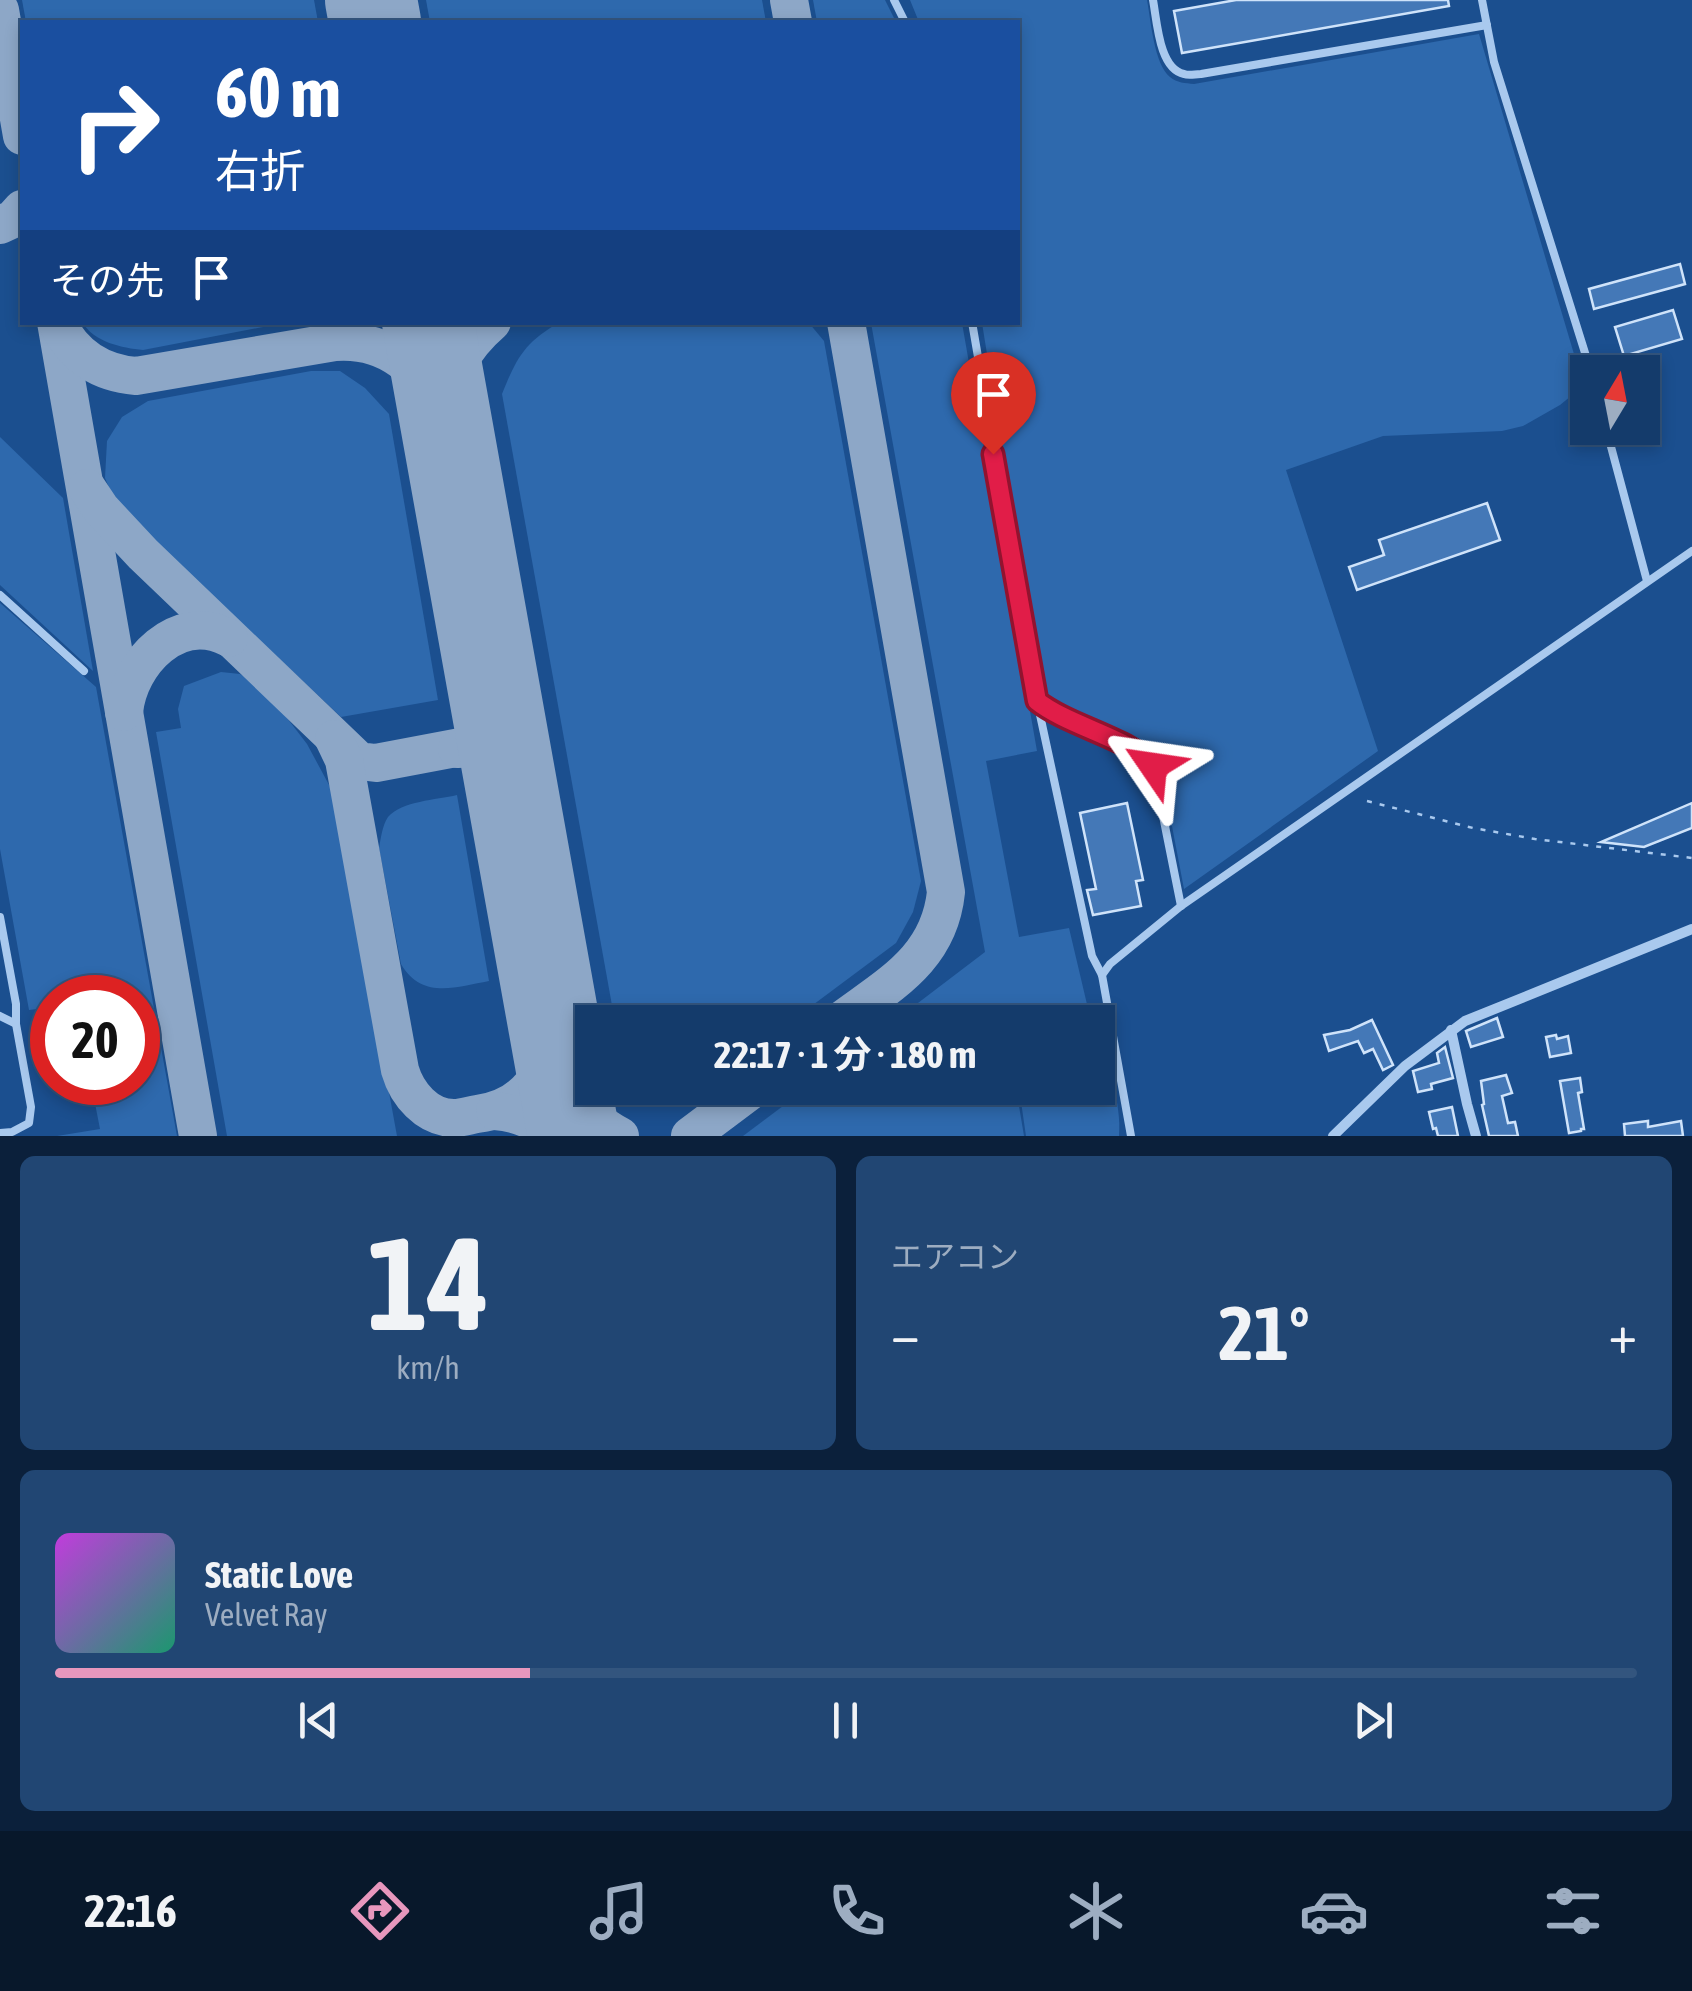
<!DOCTYPE html>
<html lang="ja">
<meta charset="utf-8">
<style>
body{margin:0;font-family:"Asap Condensed","Noto Sans JP",sans-serif;background:#214673;color:#f1f3f6;height:100vh;display:flex;flex-direction:column;font-size:38px;white-space:nowrap}
*{box-sizing:border-box;margin:0}
p{font-size:32px;color:#9dadc1}
.icon{flex:none;width:55px;height:55px;fill:none;stroke:currentColor;stroke-width:2;stroke-linecap:round;stroke-linejoin:round}
.map{position:relative;height:1136px;overflow:hidden}
.drawer{display:flex;flex-direction:column;gap:20px;padding:20px;background:#0b203b;flex:1}
.drawer>*{flex:none}
.top-card{position:absolute;left:20px;top:20px;width:1000px;height:305px;border-radius:0px;box-shadow:0 5px 15px #0003,0 0 0 2px #33557e;background:#1a4fa0;color:#fff;overflow:hidden}
.needle{width:65px;rotate:10deg}
.buttons{position:absolute;left:1570px;top:355px;display:grid;gap:20px}
.buttons a{display:grid;place-items:center;width:90px;height:90px;border-radius:0px;background:#143b6b;box-shadow:0 5px 15px #0003,0 0 0 2px #33557e;font-size:50px}
.speed{position:absolute;left:30px;top:975px;display:flex;gap:20px;font-size:50px;font-weight:700;text-align:center}
.speed>*{display:grid;place-content:center;width:130px;height:130px;border-radius:50%;background:#143b6b;box-shadow:0 5px 15px #0003,0 0 0 2px #33557e;line-height:1}
.speed .limit{border:15px solid #d22;background:#fff;color:#111}
.pin{position:absolute;display:grid;place-items:center;width:85px;height:85px;color:#fff;margin:-102px -42px;border-radius:50% 50% 50% 0;rotate:-45deg;box-shadow:0 0 10px #0007}
.pin .icon{rotate:45deg}
.me{position:absolute;width:110px;margin:-55px;rotate:302deg;stroke-linejoin:round;filter:drop-shadow(0 0 8px #0008)}
.turn{display:flex;align-items:center;gap:35px;height:210px;padding:0 30px;font-size:45px}
.turn .icon{width:130px;height:130px;stroke-width:2.5}
.turn b{display:block;font-size:70px;line-height:85px}
.then{display:flex;align-items:center;height:95px;padding:0 30px;background:#0003;gap:20px;font-size:38px}
.big{font-size:75px;font-weight:700;line-height:1.1}
.drawer .tile{flex:1;display:flex;flex-direction:column;justify-content:center;gap:15px;min-width:0;padding:0 35px;border-radius:15px;background:#214673}
.drawer .dial{align-items:center;gap:0}
.dial b{font-size:130px;line-height:1}
.song{display:flex;align-items:center;gap:30px}
.cover{width:120px;height:120px;border-radius:15px;background:linear-gradient(135deg,hsl(290 70% 55%),hsl(160 70% 35%))}
.played{height:10px;border-radius:5px;background:linear-gradient(90deg,#e797bd 30%,#33557e 30%)}
.keys{display:flex;justify-content:space-around;direction:ltr}
.heat{display:flex;justify-content:space-between;align-items:center;font-size:55px;direction:ltr}
.drawer .tiles{flex:1;display:grid;gap:20px;grid-template-columns:1fr 1fr}
.tile:last-child{grid-column:span 2}
.trip{position:absolute;left:575px;top:1005px;width:540px;height:100px;border-radius:0px;background:#143b6b;box-shadow:0 5px 15px #0003,0 0 0 2px #33557e;font-weight:700;line-height:100px;text-align:center}
.tab-bar{display:flex;height:160px;justify-content:space-around;align-items:center;background:#08182b;color:#9dadc1}
.tab-bar .icon{width:70px;height:70px}
.tab-bar .selected{color:#e797bd}
.tab-bar b{font-size:45px;color:#f1f3f6}
.map>svg:first-child{display:block}
</style>
<div class="map">
<svg width="1692" height="1136" viewBox="0 0 1692 1136">
<rect width="100%" height="100%" fill="#1b4f8f"/>
<g fill="#2e69ad">
<path d="M22 0H314L318 22H26Z"/>
<path d="M426 0H762L766 22H430Z"/>
<path d="M813 0H885L896 22H817Z"/>
<path d="M910 0H1147C1151 21 1154 64 1170 77 1177 83 1185 83 1194 84L1479 34 1582 381 1576 392 1560 405 1523 426 1502 431 1383 436 1286 470 1378 751 1184 889 1160 763 1150 750 1054 707 1045 697 1041 688 982 323 1018 322V22H919Z"/>
<path d="M560 322 809 323 824 341 921 881 913 912 896 943 790 1022H615L502 394C517 357 524 343 560 322Z"/>
<path d="M83 323H284L143 350C122 348 94 342 83 323Z"/>
<path d="M871 323H962L1037 751 986 761 1019 937 1069 928 1090 1017 1062 1022H893L985 952Z"/>
<path d="M311 371H340L365 388 389 414 438 700 341 717 117 506 105 478 107 441 122 417 148 401Z"/>
<path d="M0 437 63 498 93 671 0 585Z"/>
<path d="M0 603 96 687 177 1136H57L100 1129 91 1083 138 1082V998H52V1007L29 1010 0 849Z"/>
<path d="M221 672 240 674 264 688 307 744 335 796 397 1136H227L156 732 181 728 178 709 184 686Z"/>
<path d="M457 795 489 981C456 987 422 1000 401 964L379 848C381 838 382 826 388 817 402 801 436 800 457 795Z"/>
<path d="M1098 1030 1102 1033C1107 1066 1122 1103 1119 1136H1026L1019 1088H1098Z"/>
<path d="M626 1088H702L676 1107 647 1102 627 1092Z"/>
<path d="M807 1088H1016L1024 1136H743Z"/>
</g>
<g fill="none" stroke-linecap="round" stroke-linejoin="round">
<g stroke="#8da7c7" stroke-width="38">
<path d="M789 0 793 22"/>
<path d="M0 10 22 136"/>
<path d="M0 225 13 219 22 209"/>
<path d="M56 322 198 1136"/>
<path d="M58 324C74 356 100 373 136 376L335 342C390 338 420 370 445 415"/>
<path d="M445 415C445 377 463 347 492 322"/>
<path d="M87 488 101 509 143 554 359 761 376 763 466 746C483 738 493 726 497 708"/>
<path d="M124 712C129 662 178 611 229 638"/>
<path d="M334 739 344 760 400 1070C407 1094 427 1118 454 1118 462 1118 470 1115 477 1114 499 1111 517 1103 531 1086 546 1067 551 1045 554 1021"/>
<path d="M457 749C482 747 499 757 510 779"/>
<path d="M839 1022C888 985 939 960 946 892L846 322"/>
<path d="M566 1088C581 1108 598 1125 620 1136"/>
<path d="M495 1111C519 1113 536 1121 554 1136"/>
<path d="M690 1136 754 1088"/>
</g>
<g stroke="#8da7c7" stroke-width="92">
<path d="M371 0 375 22"/>
<path d="M428 322 574 1136"/>
</g>
</g>
<g fill="#4478b7" stroke="#cfe3fa" stroke-width="2.5">
<path d="M1236 0H1448L1449 6 1182 53 1174 11Z"/>
<path d="M1680 264 1685 284 1594 309 1589 289Z"/>
<path d="M1673 310 1682 339 1624 356 1615 327Z"/>
<path d="M1487 503 1500 540 1357 590 1349 567 1384 555 1379 540Z"/>
<path d="M1127 803 1143 880 1136 881 1141 906 1093 915 1087 890 1096 889 1080 813Z"/>
<path d="M1692 803V828L1644 847 1601 842Z"/>
<path d="M1497 1018 1503 1037 1471 1047 1466 1031Z"/>
<path d="M1372 1020 1393 1065 1383 1070 1373 1049 1364 1053 1358 1041 1329 1051 1324 1035 1350 1030Z"/>
<path d="M1556 1035 1557 1039 1568 1036 1571 1053 1550 1057 1546 1037Z"/>
<path d="M1445 1047 1453 1078 1431 1084 1432 1089 1418 1092 1413 1071 1439 1063 1437 1053Z"/>
<path d="M1506 1075 1512 1093 1502 1096 1508 1123 1515 1122 1518 1136H1489L1482 1105 1484 1104 1481 1081Z"/>
<path d="M1580 1078 1582 1092 1578 1093 1584 1129H1581V1131L1569 1133 1560 1081Z"/>
<path d="M1452 1107 1458 1136H1438L1436 1128 1433 1129 1429 1112Z"/>
<path d="M1648 1121V1127L1681 1121 1683 1136H1625L1624 1124Z"/>
</g>
<g fill="none" stroke-linecap="round" stroke-linejoin="round">
<path stroke="#a9c9ee" stroke-width="2.5" stroke-dasharray="5 8" stroke-linecap="butt" d="M1367 801 1473 828 1535 839 1692 858"/>
<g stroke="#a9c9ee" stroke-width="8">
<path d="M894 0 905 22"/>
<path d="M1153 0C1157 21 1159 69 1184 74 1189 76 1195 74 1201 74L1487 25"/>
<path d="M1482 0 1494 62 1591 372"/>
<path d="M972 322 1037 701 1092 956 1102 975 1131 1136"/>
<path d="M1606 428 1647 581"/>
<path d="M0 595 84 671"/>
<path d="M1039 703 1066 721 1144 754 1153 766 1181 906"/>
<path d="M0 917 16 1004V1024"/>
<path d="M1102 975 1110 964 1181 906 1692 551"/>
<path d="M0 1016 16 1024 31 1107 29 1123 12 1132 0 1133"/>
</g>
<g stroke="#a9c9ee" stroke-width="10">
<path d="M1451 1030 1467 1104 1476 1136"/>
<path d="M1333 1136 1405 1066 1465 1021 1692 929"/>
</g>
</g>
<g fill="none" stroke-linecap="round" stroke-linejoin="round">
<defs>
<path id="route" d="M993 454 1037 701C1068 726 1134 740 1153 766"/>
</defs>
<use href="#route" stroke="#92132f" stroke-width="25"/>
<use href="#route" stroke="#e11d48" stroke-width="18"/>
</g>
</svg>
<div class="buttons">
<a><svg class="needle" viewBox="-14 -14 28 28"><path d="M0-13l5 13h-10z" fill="#e53935"/><path d="M0 13l5-13h-10z" fill="#9dadc1"/></svg></a>
</div>
<div class="speed"><div class="limit">20</div></div>
<div class="pin" style="left:993px;top:454px;background:#d93025"><svg class="icon" aria-label="arrive" viewBox="0 0 24 24"><path d="M6 21V4h12l-3 4 3 4H6"/></svg></div>
<svg class="me" style="left:1153px;top:766px" viewBox="-20 -20 40 40"><path d="M0-17L14 15 0 8-14 15z" fill="#e11d48" stroke="#fff" stroke-width="4"/></svg>
<div class="trip">22:17 · 1 分 · 180 m</div>
<div class="top-card">
<div class="turn"><svg class="icon" aria-label="right" viewBox="0 0 24 24"><path d="M7 20v-9h11M14 6l5 5-5 5"/></svg><div><b>60 m</b>右折</div></div>
<div class="then">その先<svg class="icon" aria-label="arrive" viewBox="0 0 24 24"><path d="M6 21V4h12l-3 4 3 4H6"/></svg></div>
</div>
</div>
<section class="drawer">
<div class="tiles">
<div class="tile dial"><b>14</b><p>km/h</p></div>
<div class="tile"><p>エアコン</p>
<div class="heat"><a>−</a><b class="big">21°</b><a>+</a></div>
</div>
<div class="tile">
<div class="song"><i class="cover"></i><div><b>Static Love</b><p>Velvet Ray</p></div></div>
<div class="played"></div>
<div class="keys"><svg class="icon" aria-label="previous" viewBox="0 0 24 24"><path d="M18 5L8 12l10 7zM5 5v14"/></svg><svg class="icon" aria-label="pause" viewBox="0 0 24 24"><path d="M8 5v14M16 5v14"/></svg><svg class="icon" aria-label="next" viewBox="0 0 24 24"><path d="M6 5l10 7-10 7zM19 5v14"/></svg></div>
</div>
</div>
</section>
<nav class="tab-bar">
<b>22:16</b>
<svg class="icon selected" aria-label="directions" viewBox="0 0 24 24"><path d="M12 3l9 9-9 9-9-9zM9 14v-3h6M13 9l2 2-2 2"/></svg>
<svg class="icon" aria-label="music" viewBox="0 0 24 24"><path d="M9 18V5l10-2v13"/><circle cx="6" cy="18" r="3"/><circle cx="16" cy="16" r="3"/></svg>
<svg class="icon" aria-label="phone" viewBox="0 0 24 24"><path d="M5 4h4l2 5-3 2q2 4 5 5l2-3 5 2v4C11 20 4 13 5 4z"/></svg>
<svg class="icon" aria-label="climate" viewBox="0 0 24 24"><path d="M12 3v18M4 7l16 10M4 17L20 7"/></svg>
<svg class="icon" aria-label="car" viewBox="0 0 24 24"><path d="M5 17H2v-5l4-1 3-4h7l3 4 3 1v5h-3M9 17h6M6 11h13"/><circle cx="7" cy="17" r="2"/><circle cx="17" cy="17" r="2"/></svg>
<svg class="icon" aria-label="filters" viewBox="0 0 24 24"><path d="M4 7h16M4 17h16"/><circle cx="9" cy="7" r="2"/><circle cx="15" cy="17" r="2"/></svg>
</nav>
